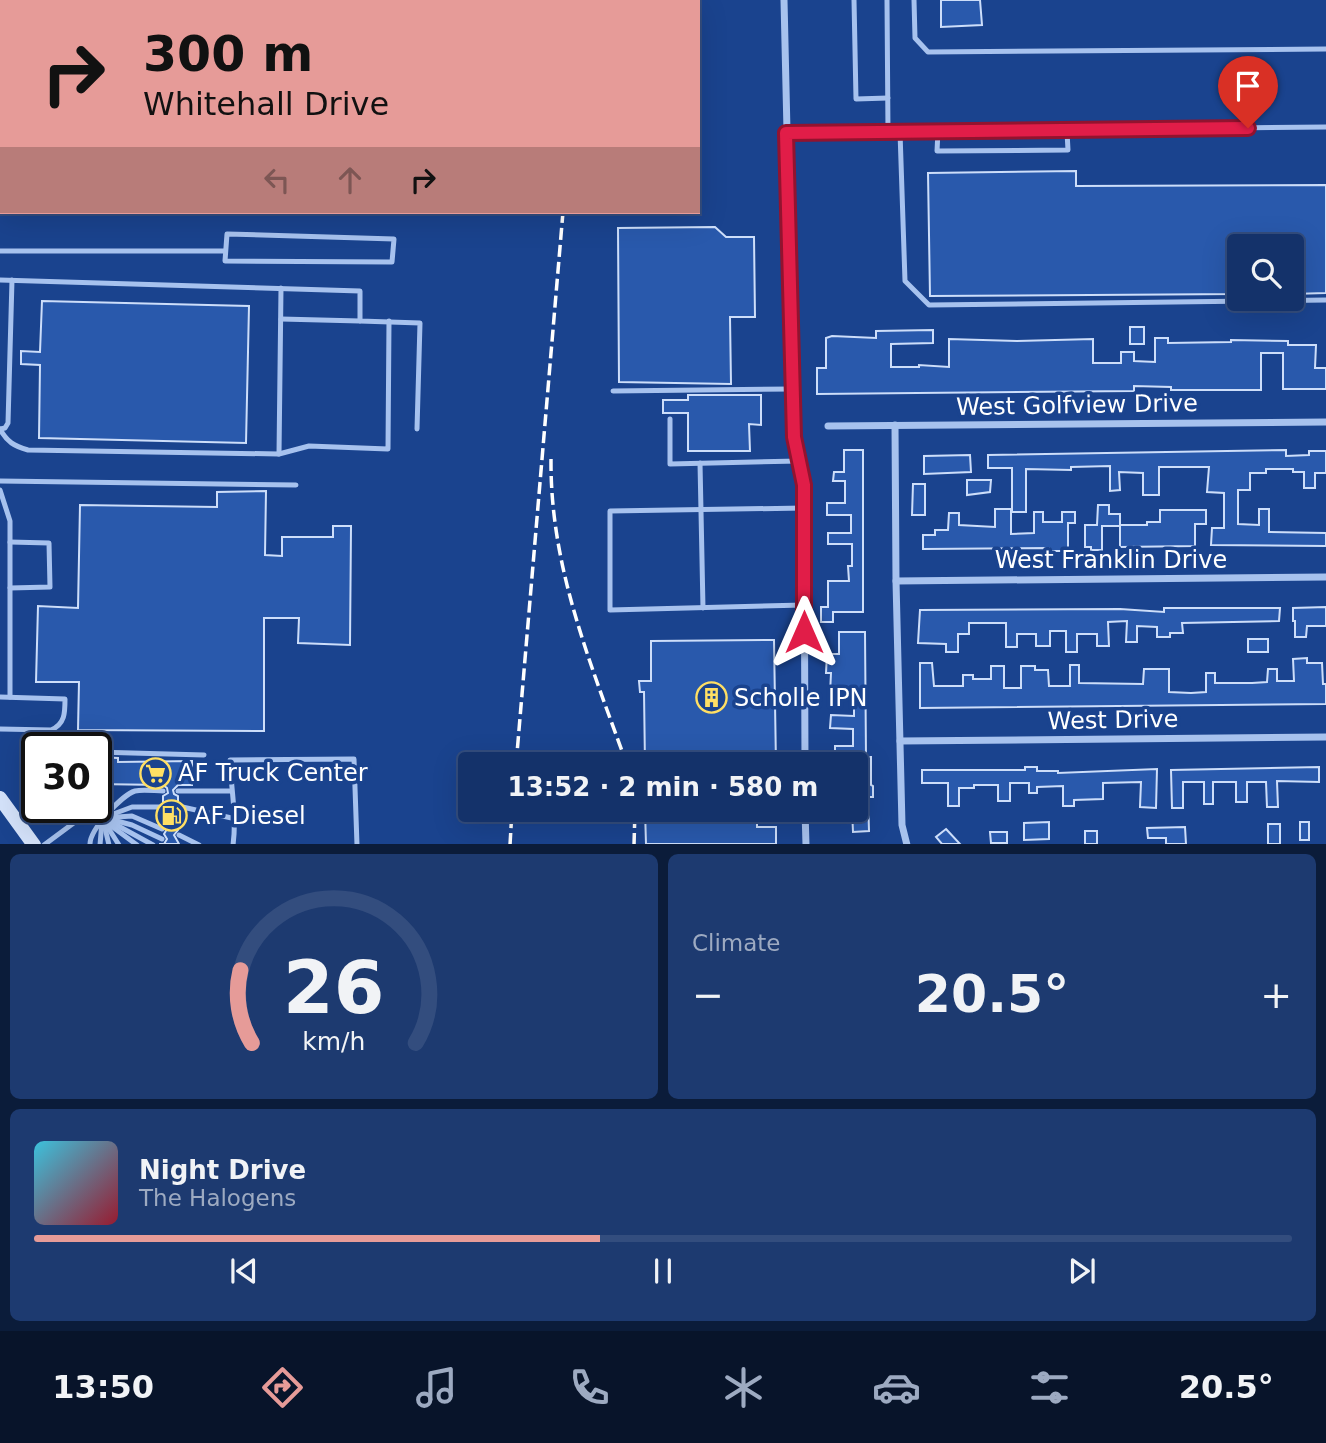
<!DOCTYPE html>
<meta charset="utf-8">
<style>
body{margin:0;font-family:"DejaVu Sans",sans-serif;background:#1d3a70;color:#f1f3f6;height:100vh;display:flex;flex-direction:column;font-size:26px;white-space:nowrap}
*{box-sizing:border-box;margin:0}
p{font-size:23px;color:#9daac1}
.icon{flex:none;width:38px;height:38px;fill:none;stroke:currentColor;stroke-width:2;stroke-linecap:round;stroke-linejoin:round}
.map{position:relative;height:844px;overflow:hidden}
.side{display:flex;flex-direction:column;gap:10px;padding:10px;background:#0b1c3a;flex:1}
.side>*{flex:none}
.top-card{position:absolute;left:0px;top:0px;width:700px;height:214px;box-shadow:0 7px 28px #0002,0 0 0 2px #334d7e;background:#e69b98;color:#111;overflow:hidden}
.tools{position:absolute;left:1227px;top:234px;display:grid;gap:14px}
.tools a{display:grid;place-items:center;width:77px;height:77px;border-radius:7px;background:#14326a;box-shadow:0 7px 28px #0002,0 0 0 2px #334d7e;font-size:35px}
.speed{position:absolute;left:21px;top:732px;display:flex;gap:14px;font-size:35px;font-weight:700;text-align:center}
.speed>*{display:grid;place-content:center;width:91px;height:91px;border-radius:50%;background:#14326a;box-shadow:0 7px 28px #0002,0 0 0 2px #334d7e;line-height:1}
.speed .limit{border:4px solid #111;border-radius:10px;background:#fff;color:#111}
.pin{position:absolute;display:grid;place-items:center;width:60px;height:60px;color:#fff;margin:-72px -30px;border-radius:50% 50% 50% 0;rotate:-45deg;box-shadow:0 0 7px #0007}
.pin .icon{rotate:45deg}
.me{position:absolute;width:77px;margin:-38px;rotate:0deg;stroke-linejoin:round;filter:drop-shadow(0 0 5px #0008)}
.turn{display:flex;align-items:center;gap:24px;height:147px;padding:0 28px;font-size:32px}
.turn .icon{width:91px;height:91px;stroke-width:2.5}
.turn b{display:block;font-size:49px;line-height:60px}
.lanes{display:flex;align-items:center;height:66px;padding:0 28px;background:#0003;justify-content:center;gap:35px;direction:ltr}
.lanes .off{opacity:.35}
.big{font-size:52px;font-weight:700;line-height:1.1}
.side .widget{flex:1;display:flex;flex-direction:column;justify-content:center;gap:10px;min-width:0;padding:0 24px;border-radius:10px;background:#1d3a70}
.side .dial{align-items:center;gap:0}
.dial svg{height:182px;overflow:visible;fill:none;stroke:#334d7e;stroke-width:7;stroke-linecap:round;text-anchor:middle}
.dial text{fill:#f1f3f6;stroke:none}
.song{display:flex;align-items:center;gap:21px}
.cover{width:84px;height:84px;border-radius:10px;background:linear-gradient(135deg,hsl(190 70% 55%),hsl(350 70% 35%))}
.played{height:7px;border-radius:4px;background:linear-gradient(90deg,#e69b98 45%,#334d7e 45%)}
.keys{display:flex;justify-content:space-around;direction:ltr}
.heat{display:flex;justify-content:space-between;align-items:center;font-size:38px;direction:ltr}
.side .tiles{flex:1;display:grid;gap:10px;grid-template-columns:1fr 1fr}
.widget:last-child{grid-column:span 2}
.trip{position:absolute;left:458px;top:752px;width:410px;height:70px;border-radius:7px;background:#14326a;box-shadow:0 7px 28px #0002,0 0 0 2px #334d7e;font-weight:700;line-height:70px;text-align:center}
.menu{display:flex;height:112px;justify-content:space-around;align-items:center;background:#08142a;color:#9daac1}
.menu .icon{width:49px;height:49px}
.menu .current{color:#e69b98}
.menu b{font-size:32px;color:#f1f3f6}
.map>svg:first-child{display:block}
</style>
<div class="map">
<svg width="1326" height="845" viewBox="0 0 1326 845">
<rect width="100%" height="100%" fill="#1a438e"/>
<g fill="#2959ac" stroke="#cddefa" stroke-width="2">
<path d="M941 0H980L982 25 941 27Z"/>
<path d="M1076 171V186L1326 185V293L1292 294V247H1239V294L930 296 928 173Z"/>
<path d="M715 227 726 237H754L755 317H730L731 384 619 382 618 228Z"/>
<path d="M42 301 249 306 246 443 39 438 40 365 21 364V351L40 352Z"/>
<rect x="1130" y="327" width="14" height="17"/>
<path d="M933 330V343L891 344V367H919V365L949 367V339L1017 341 1093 339V363H1121V352H1134V361L1155 362V338H1168V343L1231 342V340L1288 341V345H1316L1315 368H1326V389H1283V353H1261V390H1171V387L1134 386V391L817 394V368H826V338L832 336 876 338V331Z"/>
<path d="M688 395H761V425L749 424 750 451H688V413H663V400H688Z"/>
<path d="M844 450H863V612H833V622H821V607H828V581H849L848 566H852V544H828V533H851V515H827V503H845V481H833L834 472H844Z"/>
<path d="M1286 450V456L1309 455V451H1326V473H1315V488H1304V472H1293V469H1266V473H1250V490H1238V524L1259 525V509H1269V532L1326 533V546L1211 545 1212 528H1224V493L1207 492 1209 467H1159V495H1143V473L1119 472 1120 490 1110 491V466L1071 467V470L1026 469V512H1012V468H988V455Z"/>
<path d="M970 455 971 472 924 474V456Z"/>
<path d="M967 480H991L990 492 967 495Z"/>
<path d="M913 484H925V515H912Z"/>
<path d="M266 491 265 555 282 556V537H333V526H351L350 645 298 643 299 618H264V731L78 730 79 682H36L38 606 78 608 80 505 217 507V492Z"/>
<path d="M1098 505H1109V514H1120V526H1102V550H1091V547H1085V525H1097Z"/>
<path d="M995 509H1011V534L1034 533V512H1043V522H1062V512H1075V523H1068V551H1049V548L923 549V535H935V530H948L949 513H959V525L995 527Z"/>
<path d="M1160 510H1206V524H1195V546L1120 547V525H1147V522H1160Z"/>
<path d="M1326 607V626H1307L1306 637H1295V621H1293V608Z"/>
<path d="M1164 608H1280L1279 621 1182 623 1183 633H1170V637H1157V627L1137 626V642H1126L1127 621 1108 622 1109 646H1097V634H1077V652H1066V631H1050V646H1036V634H1017V647H1006V623H969V634H958V652H946V644L918 643 920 610 1120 609 1164 612Z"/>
<path d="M839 632H865L866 757H871V785L873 786V797H868L869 831 853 832 852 810H856V765H846V756H835V746H853V729L830 728 831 715 854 716V695L830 694 831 673H826L827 654H839Z"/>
<rect x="1248" y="639" width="20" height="13"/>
<path d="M774 640 776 765H645L644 692H640L639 681H651V641Z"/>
<path d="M1307 658V663H1322L1323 684H1326V704L920 708V663H932L934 686H963V675H973V679H991V666H1004V688H1021V666H1035V670H1048L1049 686H1070V665H1079V683L1143 684 1144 669H1169V692L1191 693 1206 692V673H1215V683H1252L1267 682 1268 669H1277V681H1294L1293 659Z"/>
<path d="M96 757 118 758V762L192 761V785H178L173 790 174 794 178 796V801L173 806 178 811V830L174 835 179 844H159H164L167 839 164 834 167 829 164 824V812L168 806 163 802V796L168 793 167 788 163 785 96 784Z"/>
<path d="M1025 767H1037V771H1058V773L1157 769 1156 808 1140 807 1141 782 1103 783V799L1074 800V806H1063V786L1037 787V793H1029V783H1010V801H998V785H974V788H959V806H948V783H922V770H1025Z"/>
<path d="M1319 767V782L1277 781 1278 807H1267L1266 782H1247V802H1236V782H1213V804H1204V782H1183V808H1172L1171 770Z"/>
<path d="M645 810H757V827H776V844H646Z"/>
<path d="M1049 822V839L1024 840V823Z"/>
<rect x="1300" y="822" width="9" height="18"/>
<rect x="1268" y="824" width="12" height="20"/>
<path d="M1185 827 1186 844H1166V838H1148L1147 828Z"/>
<path d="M946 829 960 844H942L936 837Z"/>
<rect x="1085" y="831" width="12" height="13"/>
<path d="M990 832H1007V843H991Z"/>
</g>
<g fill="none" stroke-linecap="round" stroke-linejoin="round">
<g stroke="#a7c2ee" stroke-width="5">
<path d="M854 0 856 99 888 98"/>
<path d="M887 0 888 132"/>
<path d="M914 0 915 38 928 52 1326 49"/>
<path d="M28 2V0"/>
<path d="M402 2V0"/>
<path d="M442 2V0"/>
<path d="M0 75H2"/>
<path d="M0 86H2"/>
<path d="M938 131 937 151 1068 150 1067 132"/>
<path d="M900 132 905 281 929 305 1326 300"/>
<path d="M786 133 1326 127"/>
<path d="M227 234 394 239 392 262 225 261Z"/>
<path d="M0 251H225"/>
<path d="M0 280 360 291V321L420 323 417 429"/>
<path d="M281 319 360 321"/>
<path d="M613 391 792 389"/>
<path d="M670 419V464L799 461"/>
<path d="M0 429C7 442 14 446 28 450L279 454 281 288"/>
<path d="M0 429 5 428 8 423 12 280"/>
<path d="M279 454 309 446 388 449 389 321"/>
<path d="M700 463 703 608"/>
<path d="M0 481 296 485"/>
<path d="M0 490 10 521V697"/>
<path d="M804 508 610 511V610L804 605"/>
<path d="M10 588 50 587 49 543 10 542"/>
<path d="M0 697 65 699C65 713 65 724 51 730L0 729"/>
<path d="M96 752 204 755"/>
<path d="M33 762 37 760"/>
<path d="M178 791H231"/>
<path d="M178 806 236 819"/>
<path d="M108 816 132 807H163"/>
<path d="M102 818 119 845"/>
<path d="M109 819 132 825 162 839"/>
<path d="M111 822 153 845"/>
<path d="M110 825 137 845"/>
<path d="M105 828 109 845"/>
<path d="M179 835 199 845"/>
<path d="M44 845 75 822 88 819 132 816 162 829"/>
<path d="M90 845C89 830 122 795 135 791 143 789 155 791 163 791"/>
<path d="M100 845 102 821"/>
<path d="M233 845C237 815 231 790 230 760L354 759 357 845"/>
</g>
<g stroke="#a7c2ee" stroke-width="7">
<path d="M784 0 794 437 804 485 805 765"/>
<path d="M895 425 896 581 902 825 907 845"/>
<path d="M828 426 1326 422"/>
<path d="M896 581 1326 577"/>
<path d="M900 741 1326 737"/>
<path d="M805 810 806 845"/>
</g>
<path stroke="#d4e2fa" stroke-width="14" d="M0 798 34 845"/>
<g stroke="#fff" stroke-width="3.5" stroke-dasharray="12 5" stroke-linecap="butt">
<path d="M508 2V0"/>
<path d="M591 2V0"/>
<path d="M551 459C550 568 591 664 627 765"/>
<path d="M516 765 563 212"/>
<path d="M510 845 512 810"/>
<path d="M634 845 635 810"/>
</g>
</g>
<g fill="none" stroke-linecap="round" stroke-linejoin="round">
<defs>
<path id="route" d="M804 632V485L794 437 786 133 1248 128"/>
</defs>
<use href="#route" stroke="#92132f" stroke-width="18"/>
<use href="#route" stroke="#e11d48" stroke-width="12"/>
</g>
<defs>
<symbol id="building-ring" viewBox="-11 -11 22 22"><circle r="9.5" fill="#1a438e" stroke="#ffdf64" stroke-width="1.5"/><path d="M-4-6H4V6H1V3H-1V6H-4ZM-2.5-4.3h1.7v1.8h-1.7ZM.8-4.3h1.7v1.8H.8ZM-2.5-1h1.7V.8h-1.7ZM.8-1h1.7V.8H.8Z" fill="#ffdf64"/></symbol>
<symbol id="supermarket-ring" viewBox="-11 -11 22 22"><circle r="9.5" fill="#1a438e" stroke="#ffdf64" stroke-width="1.5"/><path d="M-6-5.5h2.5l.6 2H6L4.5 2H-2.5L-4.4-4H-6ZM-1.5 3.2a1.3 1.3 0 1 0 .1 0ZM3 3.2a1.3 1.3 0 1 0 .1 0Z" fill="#ffdf64"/></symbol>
<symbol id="fuel-ring" viewBox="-11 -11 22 22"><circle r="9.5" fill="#1a438e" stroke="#ffdf64" stroke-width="1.5"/><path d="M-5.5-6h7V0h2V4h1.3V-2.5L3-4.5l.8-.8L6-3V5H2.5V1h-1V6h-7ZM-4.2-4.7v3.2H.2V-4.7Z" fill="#ffdf64"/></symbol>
</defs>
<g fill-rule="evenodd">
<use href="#building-ring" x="694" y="680" width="35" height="35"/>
<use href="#supermarket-ring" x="138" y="756" width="35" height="35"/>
<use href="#fuel-ring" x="154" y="798" width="35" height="35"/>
</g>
<g text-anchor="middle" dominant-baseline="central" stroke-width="7" stroke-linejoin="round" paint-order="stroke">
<g font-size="24" fill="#fff" stroke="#1a438e">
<text transform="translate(1077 405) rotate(-1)">West Golfview Drive</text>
<text x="1111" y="560">West Franklin Drive</text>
<text transform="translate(1113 720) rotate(-1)">West Drive</text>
</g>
<g font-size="24" fill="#fff" stroke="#1a438e" text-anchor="start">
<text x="734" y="698">Scholle IPN</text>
<text x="178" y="773">AF Truck Center</text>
<text x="194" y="816">AF Diesel</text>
</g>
</g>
</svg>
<div class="tools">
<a><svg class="icon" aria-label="search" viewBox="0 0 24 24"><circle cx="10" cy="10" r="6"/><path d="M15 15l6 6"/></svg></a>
</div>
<div class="speed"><div class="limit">30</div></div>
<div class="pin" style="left:1248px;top:128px;background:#d93025"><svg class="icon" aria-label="arrive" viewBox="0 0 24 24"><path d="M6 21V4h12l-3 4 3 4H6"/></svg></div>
<svg class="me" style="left:804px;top:632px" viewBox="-20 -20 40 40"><path d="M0-17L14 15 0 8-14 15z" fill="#e11d48" stroke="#fff" stroke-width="4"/></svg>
<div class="trip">13:52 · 2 min · 580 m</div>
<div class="top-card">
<div class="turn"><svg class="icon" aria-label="right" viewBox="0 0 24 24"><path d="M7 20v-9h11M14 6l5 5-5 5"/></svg><div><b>300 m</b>Whitehall Drive</div></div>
<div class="lanes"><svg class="icon off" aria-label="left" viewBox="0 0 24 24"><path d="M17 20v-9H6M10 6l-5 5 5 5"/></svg><svg class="icon off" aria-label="ahead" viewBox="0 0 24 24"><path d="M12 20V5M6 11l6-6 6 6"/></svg><svg class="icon" aria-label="right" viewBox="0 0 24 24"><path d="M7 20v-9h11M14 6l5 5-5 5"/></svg></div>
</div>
</div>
<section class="side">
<div class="tiles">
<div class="widget dial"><svg viewBox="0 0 100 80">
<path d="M14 69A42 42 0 1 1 86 69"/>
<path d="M14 69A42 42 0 0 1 9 37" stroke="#e69b98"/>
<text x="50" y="56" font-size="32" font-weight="700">26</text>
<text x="50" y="72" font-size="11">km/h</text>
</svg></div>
<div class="widget"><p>Climate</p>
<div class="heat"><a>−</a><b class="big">20.5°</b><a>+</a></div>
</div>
<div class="widget">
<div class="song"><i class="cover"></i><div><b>Night Drive</b><p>The Halogens</p></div></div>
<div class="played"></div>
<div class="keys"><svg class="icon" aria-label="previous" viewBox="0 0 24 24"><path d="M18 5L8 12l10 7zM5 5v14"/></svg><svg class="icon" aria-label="pause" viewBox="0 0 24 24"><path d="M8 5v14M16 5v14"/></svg><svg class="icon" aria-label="next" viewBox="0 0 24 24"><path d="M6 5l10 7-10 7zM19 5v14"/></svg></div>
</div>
</div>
</section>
<nav class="menu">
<b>13:50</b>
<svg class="icon current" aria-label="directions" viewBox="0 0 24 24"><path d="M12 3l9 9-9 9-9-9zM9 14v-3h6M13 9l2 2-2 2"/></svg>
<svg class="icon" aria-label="music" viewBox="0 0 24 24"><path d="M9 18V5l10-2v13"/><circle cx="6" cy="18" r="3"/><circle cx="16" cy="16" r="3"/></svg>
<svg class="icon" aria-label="phone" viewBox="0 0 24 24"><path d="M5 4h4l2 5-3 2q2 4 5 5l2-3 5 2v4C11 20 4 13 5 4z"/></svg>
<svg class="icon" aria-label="climate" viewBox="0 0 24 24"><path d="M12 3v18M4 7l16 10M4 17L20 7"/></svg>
<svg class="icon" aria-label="car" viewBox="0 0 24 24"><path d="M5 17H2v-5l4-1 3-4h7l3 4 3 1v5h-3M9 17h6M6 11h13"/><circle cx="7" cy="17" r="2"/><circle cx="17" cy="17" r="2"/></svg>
<svg class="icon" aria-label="filters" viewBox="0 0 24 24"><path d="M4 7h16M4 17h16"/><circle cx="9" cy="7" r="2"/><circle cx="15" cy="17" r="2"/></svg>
<b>20.5°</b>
</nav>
